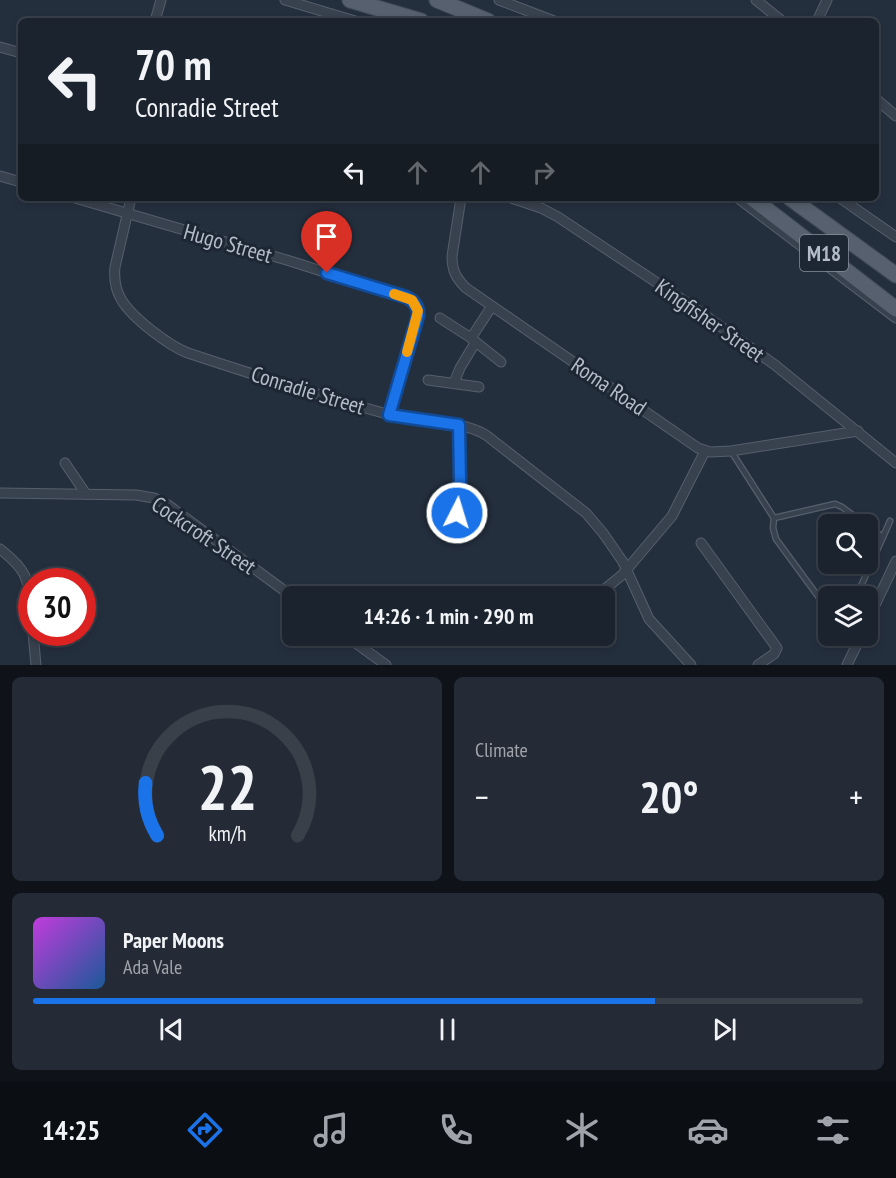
<!DOCTYPE html>
<meta charset="utf-8">
<style>
body{margin:0;font-family:"PT Sans Narrow",sans-serif;background:#242b36;color:#f1f3f6;height:100vh;display:flex;flex-direction:column;font-size:22px;white-space:nowrap}
*{box-sizing:border-box;margin:0}
p{font-size:20px;color:#a0a4aa}
.icon{flex:none;width:33px;height:33px;fill:none;stroke:currentColor;stroke-width:2;stroke-linecap:round;stroke-linejoin:round}
.map{position:relative;height:665px;overflow:hidden}
.panel{display:flex;flex-direction:column;gap:12px;padding:12px;background:#0f1319;flex:1}
.panel>*{flex:none}
.guide{position:absolute;left:18px;top:18px;width:861px;height:183px;border-radius:9px;box-shadow:0 3px 9px #0003,0 0 0 2px #39404a;background:#1b232e;color:#f1f3f6;overflow:hidden}
.buttons{position:absolute;left:818px;top:514px;display:grid;gap:12px}
.buttons a{display:grid;place-items:center;width:60px;height:60px;border-radius:9px;background:#1b232e;box-shadow:0 3px 9px #0003,0 0 0 2px #39404a;font-size:30px}
.speed{position:absolute;left:18px;top:568px;display:flex;gap:12px;font-size:30px;font-weight:700;text-align:center}
.speed>*{display:grid;place-content:center;width:78px;height:78px;border-radius:50%;background:#1b232e;box-shadow:0 3px 9px #0003,0 0 0 2px #39404a;line-height:1}
.speed .limit{border:9px solid #d22;background:#fff;color:#111}
.pin{position:absolute;display:grid;place-items:center;width:51px;height:51px;color:#fff;margin:-62px -26px;border-radius:50% 50% 50% 0;rotate:-45deg;box-shadow:0 0 6px #0007}
.pin .icon{rotate:45deg}
.me{position:absolute;width:66px;margin:-33px;rotate:5deg;stroke-linejoin:round;filter:drop-shadow(0 0 4px #0008)}
.turn{display:flex;align-items:center;gap:21px;height:126px;padding:0 18px;font-size:27px}
.turn .icon{width:78px;height:78px;stroke-width:2.5}
.turn b{display:block;font-size:42px;line-height:51px}
.lanes{display:flex;align-items:center;height:57px;padding:0 18px;background:#0003;justify-content:center;gap:30px;direction:ltr}
.lanes .off{opacity:.35}
.big{font-size:45px;font-weight:800;line-height:1.1}
.panel .card{flex:1;display:flex;flex-direction:column;justify-content:center;gap:9px;min-width:0;padding:0 21px;border-radius:9px;background:#242b36}
.panel .dial{align-items:center;gap:0}
.dial svg{height:156px;overflow:visible;fill:none;stroke:#39404a;stroke-width:7;stroke-linecap:round;text-anchor:middle}
.dial text{fill:#f1f3f6;stroke:none}
.song{display:flex;align-items:center;gap:18px}
.cover{width:72px;height:72px;border-radius:9px;background:linear-gradient(135deg,hsl(290 70% 55%),hsl(210 70% 35%))}
.played{height:6px;border-radius:3px;background:linear-gradient(90deg,#1a73e8 75%,#39404a 75%)}
.keys{display:flex;justify-content:space-around;direction:ltr}
.heat{display:flex;justify-content:space-between;align-items:center;font-size:33px;direction:ltr}
.panel .tiles{flex:1;display:grid;gap:12px;grid-template-columns:1fr 1fr}
.card:last-child{grid-column:span 2}
.trip{position:absolute;left:282px;top:586px;width:333px;height:60px;border-radius:9px;background:#1b232e;box-shadow:0 3px 9px #0003,0 0 0 2px #39404a;font-weight:800;line-height:60px;text-align:center}
.tab-bar{display:flex;height:96px;justify-content:space-around;align-items:center;background:#0b0e12;color:#a0a4aa}
.tab-bar .icon{width:42px;height:42px}
.tab-bar .current{color:#1a73e8}
.tab-bar b{font-size:27px;color:#f1f3f6}
.map>svg:first-child{display:block}
</style>
<div class="map">
<svg width="896" height="665" viewBox="0 0 896 665">
<rect width="100%" height="100%" fill="#242f3e"/>
<g fill="none" stroke-linecap="round" stroke-linejoin="round">
<defs>
<g id="service">
<path d="M731 451 774 518 773 528 776 539 820 599 828 605"/>
<path d="M774 518 835 504 842 507 866 525"/>
<path d="M883 537 890 521"/>
<path d="M856 597 883 537 867 526"/>
<path d="M838 640 839 636"/>
</g>
<g id="minor">
<path d="M285 0 355 21"/>
<path d="M499 0 554 21"/>
<path d="M756 0 782 21"/>
<path d="M155 21 161 0"/>
<path d="M817 21 827 0"/>
<path d="M0 47 21 53"/>
<path d="M876 99 896 116"/>
<path d="M0 176 21 182"/>
<path d="M75 198 290 261 412 300 417 307 418 316 389 415"/>
<path d="M131 198 115 267C114 278 115 289 121 299 131 317 169 346 188 353 254 375 321 396 387 414 420 424 456 418 486 435L586 513 603 533 623 562 649 619 691 665"/>
<path d="M461 198 452 256C452 271 456 278 466 288L698 448 710 452 731 451 858 431"/>
<path d="M511 198 541 208 558 217 689 304 775 365 896 463"/>
<path d="M738 198 896 318"/>
<path d="M840 198 896 237"/>
<path d="M440 318 471 338 492 306"/>
<path d="M472 339 501 362"/>
<path d="M428 380 479 387"/>
<path d="M454 383 460 368 475 343"/>
<path d="M65 463 86 494"/>
<path d="M0 493 136 495 154 498 168 505 293 597"/>
<path d="M454 517 459 498V425"/>
<path d="M701 543 777 648 774 654 758 665"/>
<path d="M0 549C30 572 28 581 32 617"/>
<path d="M595 597 622 575 672 516 705 451"/>
<path d="M867 622 896 561"/>
<path d="M33 633 36 665"/>
<path d="M346 636 386 665"/>
<path d="M847 665 861 636"/>
</g>
<g id="primary">
<path d="M350 0 421 21"/>
<path d="M437 0 488 21"/>
<path d="M752 198 896 309"/>
<path d="M790 198 896 275"/>
</g>
</defs>
<use href="#service" stroke="#565f6c" stroke-width="7"/>
<use href="#minor" stroke="#565f6c" stroke-width="11"/>
<use href="#primary" stroke="#414a57" stroke-width="17"/>
<use href="#service" stroke="#38414e" stroke-width="4.5"/>
<use href="#minor" stroke="#38414e" stroke-width="9"/>
<use href="#primary" stroke="#56606e" stroke-width="15"/>
</g>
<g fill="none" stroke-linecap="round" stroke-linejoin="round">
<defs>
<path id="route" d="M327 273 406 297C414 301 419 307 418 316L389 415 459 425 460 481 457 513"/>
</defs>
<use href="#route" stroke="#114b97" stroke-width="15"/>
<use href="#route" stroke="#1a73e8" stroke-width="10"/>
<path stroke="#f59e0b" stroke-width="10" d="M394 294 412 300 418 311 407 352"/>
</g>
<g text-anchor="middle" dominant-baseline="central" stroke-width="6" stroke-linejoin="round" paint-order="stroke">
<rect fill="#1d2633" stroke="#878f9c" stroke-width="1.5" x="800" y="235" width="48" height="36" rx="4.5"/>
<g font-size="21" font-weight="bold" fill="#b4bcc9">
<text x="824" y="253">M18</text>
</g>
<g font-size="22" fill="#b4bcc9" stroke="#1d2633">
<text transform="translate(228 243) rotate(16)">Hugo Street</text>
<text transform="translate(710 320) rotate(35)">Kingfisher Street</text>
<text transform="translate(609 386) rotate(34)">Roma Road</text>
<text transform="translate(308 390) rotate(17)">Conradie Street</text>
<text transform="translate(204 535) rotate(34)">Cockcroft Street</text>
</g>
</g>
</svg>
<div class="buttons">
<a><svg class="icon" aria-label="search" viewBox="0 0 24 24"><circle cx="10" cy="10" r="6"/><path d="M15 15l6 6"/></svg></a>
<a><svg class="icon" aria-label="layers" viewBox="0 0 24 24"><path d="M12 4l9 5-9 5-9-5zM3 14l9 5 9-5"/></svg></a>
</div>
<div class="speed"><div class="limit">30</div></div>
<div class="pin" style="left:327px;top:273px;background:#d93025"><svg class="icon" aria-label="arrive" viewBox="0 0 24 24"><path d="M6 21V4h12l-3 4 3 4H6"/></svg></div>
<svg class="me" style="left:457px;top:513px" viewBox="-20 -20 40 40"><circle r="17" fill="#1a73e8" stroke="#fff" stroke-width="3"/><path d="M0-11L8 9 0 5-8 9z" fill="#fff"/></svg>
<div class="trip">14:26 · 1 min · 290 m</div>
<div class="guide">
<div class="turn"><svg class="icon" aria-label="left" viewBox="0 0 24 24"><path d="M17 20v-9H6M10 6l-5 5 5 5"/></svg><div><b>70 m</b>Conradie Street</div></div>
<div class="lanes"><svg class="icon" aria-label="left" viewBox="0 0 24 24"><path d="M17 20v-9H6M10 6l-5 5 5 5"/></svg><svg class="icon off" aria-label="ahead" viewBox="0 0 24 24"><path d="M12 20V5M6 11l6-6 6 6"/></svg><svg class="icon off" aria-label="ahead" viewBox="0 0 24 24"><path d="M12 20V5M6 11l6-6 6 6"/></svg><svg class="icon off" aria-label="right" viewBox="0 0 24 24"><path d="M7 20v-9h11M14 6l5 5-5 5"/></svg></div>
</div>
</div>
<section class="panel">
<div class="tiles">
<div class="card dial"><svg viewBox="0 0 100 80">
<path d="M14 69A42 42 0 1 1 86 69"/>
<path d="M14 69A42 42 0 0 1 8 42" stroke="#1a73e8"/>
<text x="50" y="56" font-size="32" font-weight="700">22</text>
<text x="50" y="72" font-size="11">km/h</text>
</svg></div>
<div class="card"><p>Climate</p>
<div class="heat"><a>−</a><b class="big">20°</b><a>+</a></div>
</div>
<div class="card">
<div class="song"><i class="cover"></i><div><b>Paper Moons</b><p>Ada Vale</p></div></div>
<div class="played"></div>
<div class="keys"><svg class="icon" aria-label="previous" viewBox="0 0 24 24"><path d="M18 5L8 12l10 7zM5 5v14"/></svg><svg class="icon" aria-label="pause" viewBox="0 0 24 24"><path d="M8 5v14M16 5v14"/></svg><svg class="icon" aria-label="next" viewBox="0 0 24 24"><path d="M6 5l10 7-10 7zM19 5v14"/></svg></div>
</div>
</div>
</section>
<nav class="tab-bar">
<b>14:25</b>
<svg class="icon current" aria-label="directions" viewBox="0 0 24 24"><path d="M12 3l9 9-9 9-9-9zM9 14v-3h6M13 9l2 2-2 2"/></svg>
<svg class="icon" aria-label="music" viewBox="0 0 24 24"><path d="M9 18V5l10-2v13"/><circle cx="6" cy="18" r="3"/><circle cx="16" cy="16" r="3"/></svg>
<svg class="icon" aria-label="phone" viewBox="0 0 24 24"><path d="M5 4h4l2 5-3 2q2 4 5 5l2-3 5 2v4C11 20 4 13 5 4z"/></svg>
<svg class="icon" aria-label="climate" viewBox="0 0 24 24"><path d="M12 3v18M4 7l16 10M4 17L20 7"/></svg>
<svg class="icon" aria-label="car" viewBox="0 0 24 24"><path d="M5 17H2v-5l4-1 3-4h7l3 4 3 1v5h-3M9 17h6M6 11h13"/><circle cx="7" cy="17" r="2"/><circle cx="17" cy="17" r="2"/></svg>
<svg class="icon" aria-label="filters" viewBox="0 0 24 24"><path d="M4 7h16M4 17h16"/><circle cx="9" cy="7" r="2"/><circle cx="15" cy="17" r="2"/></svg>
</nav>
